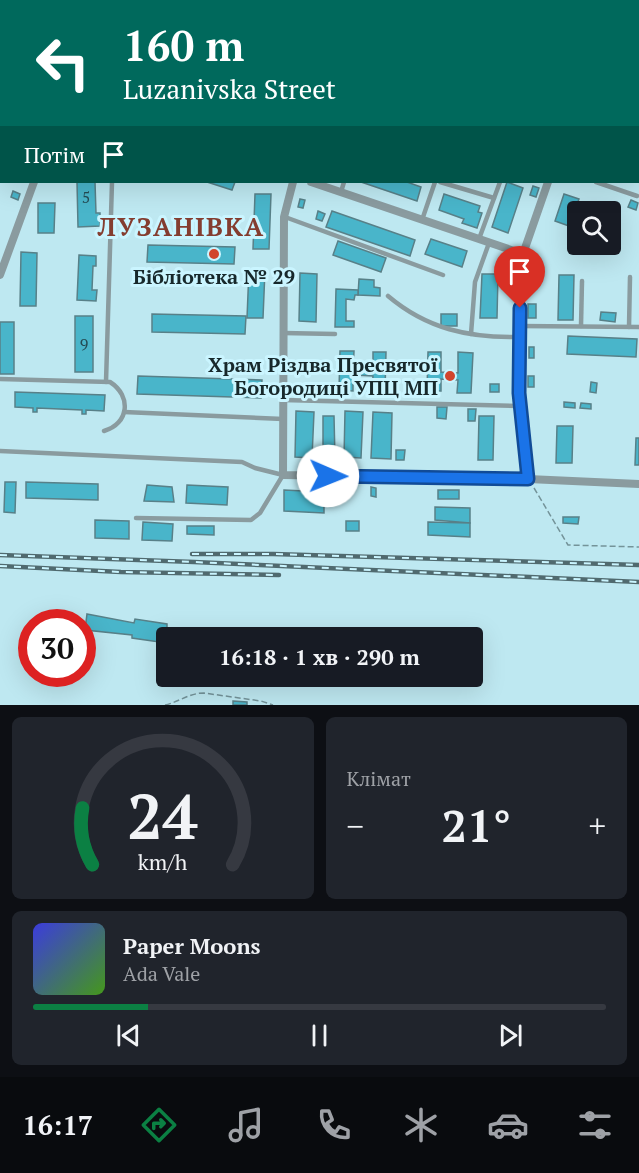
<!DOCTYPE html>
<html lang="uk">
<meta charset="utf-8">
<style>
body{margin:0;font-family:"PT Serif",serif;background:#20242c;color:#f1f3f6;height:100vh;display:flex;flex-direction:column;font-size:22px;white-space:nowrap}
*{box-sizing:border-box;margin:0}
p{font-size:20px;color:#9ea1a6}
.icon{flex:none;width:33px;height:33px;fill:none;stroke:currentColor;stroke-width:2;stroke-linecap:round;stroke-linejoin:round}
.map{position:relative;height:705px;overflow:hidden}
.sheet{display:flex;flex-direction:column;gap:12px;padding:12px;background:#0d0f14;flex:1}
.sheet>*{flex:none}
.banner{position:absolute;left:0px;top:0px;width:639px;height:183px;box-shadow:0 6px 24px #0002;background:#00695c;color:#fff;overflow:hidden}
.controls{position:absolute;left:567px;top:201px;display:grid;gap:12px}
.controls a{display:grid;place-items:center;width:54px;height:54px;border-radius:6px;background:#171b24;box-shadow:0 6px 24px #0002;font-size:30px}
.speed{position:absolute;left:18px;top:609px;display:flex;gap:12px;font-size:30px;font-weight:700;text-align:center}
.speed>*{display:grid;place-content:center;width:78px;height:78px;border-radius:50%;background:#171b24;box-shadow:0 6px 24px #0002;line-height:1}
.speed .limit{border:9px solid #d22;background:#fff;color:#111}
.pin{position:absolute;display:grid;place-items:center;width:51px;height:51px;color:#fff;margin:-62px -26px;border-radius:50% 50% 50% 0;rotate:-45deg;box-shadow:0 0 6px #0007}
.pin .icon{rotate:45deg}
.me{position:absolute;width:66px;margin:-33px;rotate:91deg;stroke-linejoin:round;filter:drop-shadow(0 0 4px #0008)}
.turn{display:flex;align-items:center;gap:21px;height:126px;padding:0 24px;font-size:27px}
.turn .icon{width:78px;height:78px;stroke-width:2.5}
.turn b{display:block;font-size:42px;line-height:51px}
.then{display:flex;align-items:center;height:57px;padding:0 24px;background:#0003;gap:12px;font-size:22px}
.big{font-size:45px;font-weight:700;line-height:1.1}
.sheet .widget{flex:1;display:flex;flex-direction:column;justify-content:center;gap:9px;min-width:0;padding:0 21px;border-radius:9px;background:#20242c}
.sheet .dial{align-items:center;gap:0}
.dial svg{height:156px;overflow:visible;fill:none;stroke:#363941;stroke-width:7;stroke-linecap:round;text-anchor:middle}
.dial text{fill:#f1f3f6;stroke:none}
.song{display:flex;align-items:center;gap:18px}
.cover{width:72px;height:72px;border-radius:9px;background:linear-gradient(135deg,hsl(240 70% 55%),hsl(100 70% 35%))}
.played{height:6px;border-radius:3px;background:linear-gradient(90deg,#0b8043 20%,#363941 20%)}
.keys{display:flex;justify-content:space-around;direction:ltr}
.heat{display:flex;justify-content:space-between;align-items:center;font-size:33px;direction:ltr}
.sheet .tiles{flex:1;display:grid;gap:12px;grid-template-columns:1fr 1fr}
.widget:last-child{grid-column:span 2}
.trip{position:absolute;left:156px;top:627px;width:327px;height:60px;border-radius:6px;background:#171b24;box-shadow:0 6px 24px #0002;font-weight:700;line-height:60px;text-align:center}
.tabs{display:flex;height:96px;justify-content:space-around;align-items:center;background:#090b0e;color:#9ea1a6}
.tabs .icon{width:42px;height:42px}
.tabs .on{color:#0b8043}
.tabs b{font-size:27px;color:#f1f3f6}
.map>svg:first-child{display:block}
</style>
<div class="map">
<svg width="639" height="705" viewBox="0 0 639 705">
<rect width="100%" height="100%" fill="#bee8f1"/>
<path fill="#77cfe2" d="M388 0H639V83L638 2Z"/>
<g fill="#49b5ca" stroke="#588088" stroke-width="1.5">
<path d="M134 0H162V2Z"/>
<path d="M77 182H95L96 213H100V226L78 227Z"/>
<path d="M207 182H235L232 190Z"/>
<path d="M361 182H407L421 187 417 201Z"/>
<path d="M507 182 523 188 508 233 492 227Z"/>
<path d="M533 186 539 188 536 197 530 195Z"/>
<path d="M13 191 20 194 18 200 11 197Z"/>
<path d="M255 194H271L269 249H253Z"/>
<path d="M444 194 480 206 478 212 482 213 477 228 462 223 464 219 439 210Z"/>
<path d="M564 194 579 199 569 226 555 221Z"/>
<path d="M300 199 305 200 303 208 298 207Z"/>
<path d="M631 200 638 203 636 210 628 207Z"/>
<path d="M38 203H55L54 233H38Z"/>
<path d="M318 211 325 214 322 221 316 219Z"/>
<path d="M332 211 415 240 410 256 326 227Z"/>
<path d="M431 239 467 251 462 267 425 254Z"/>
<path d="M338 241 386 258 381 272 333 255Z"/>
<path d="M148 245 235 247 234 264 147 262Z"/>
<path d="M21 252 37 253 36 306H20Z"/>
<path d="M79 255 96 256V266H93L92 290H97L96 301 77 300Z"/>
<path d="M249 269 265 270 263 318H247Z"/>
<path d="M300 273 317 274 316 322 299 321Z"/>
<path d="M482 274H498L497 318H480Z"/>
<path d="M559 275H574L573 320H558Z"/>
<path d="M359 279 374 280V287L380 288V296L358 295Z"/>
<path d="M336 289 358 290V295H355L354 300 346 299V321H354V327H335Z"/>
<rect x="528" y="304" width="8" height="14"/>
<path d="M601 312 616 313 615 322 600 320Z"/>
<path d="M152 314 246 316 245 334 152 332Z"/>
<rect x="441" y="314" width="16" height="12"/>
<rect x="75" y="316" width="18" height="56"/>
<rect x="0" y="322" width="14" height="52"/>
<path d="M568 336 637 339 636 357 567 354Z"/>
<rect x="529" y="347" width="5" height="11"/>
<path d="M340 351H354L353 371H373V352H386L385 392 372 391 373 376 353 375V391L339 390Z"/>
<path d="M428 352H441V372L458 373V352L473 353 471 393H457L458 380 441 379V391H427Z"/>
<path d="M138 376 262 380 261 398 137 394Z"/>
<rect x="528" y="376" width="6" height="11"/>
<path d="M591 382 597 383 596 393 590 392Z"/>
<rect x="490" y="384" width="9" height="8"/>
<path d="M15 392 105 395 104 411 86 410V414H82V410L37 408V412H33V408L15 407Z"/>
<path d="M564 402 575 403V408L564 407Z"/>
<path d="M581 403 591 404V409L580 408Z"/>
<path d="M437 407H447L446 419 437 418Z"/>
<path d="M468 409H476L475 421H468Z"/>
<path d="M296 411 314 412 312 458 295 457Z"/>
<path d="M345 411 363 412 361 458 344 457Z"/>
<path d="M373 412 392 413 391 459 371 458Z"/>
<path d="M323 416H334L335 459H323Z"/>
<path d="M479 416H494L493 460H478Z"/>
<path d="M557 426H573L572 463H556Z"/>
<path d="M636 438H639V465H635Z"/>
<path d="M396 450H405L404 460H396Z"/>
<path d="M5 482H16L15 513 4 512Z"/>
<path d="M26 482 98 484V500L26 498Z"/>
<path d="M147 485 172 487 174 502 144 501Z"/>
<path d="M187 485 228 487 227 505 186 503Z"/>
<path d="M371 487 376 488V497L371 496Z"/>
<path d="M284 490 324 492V513L284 511Z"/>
<rect x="438" y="490" width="21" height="9"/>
<path d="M435 507 470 508V523L435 520Z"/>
<path d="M563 517H579L578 524 563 523Z"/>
<path d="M95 520 129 521V539L95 538Z"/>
<rect x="346" y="521" width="13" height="10"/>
<path d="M143 522 173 524 172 541 142 540Z"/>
<path d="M428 522 470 523V537L428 535Z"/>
<path d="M187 526H214V535L187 534Z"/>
<path d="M87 614 134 623 135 619 167 624V629L203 634V630L215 632 214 638H166V643L132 638V635L85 630Z"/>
<path d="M233 701 247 702V705H233Z"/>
</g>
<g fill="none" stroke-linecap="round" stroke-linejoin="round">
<g stroke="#749399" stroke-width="1.5" stroke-dasharray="6 3" stroke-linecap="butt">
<path d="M249 0 254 2"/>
<path d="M380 0 384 2"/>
<path d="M0 32 2 31"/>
<path d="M638 85 639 86"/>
<path d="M638 132H639"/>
<path d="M534 488 568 545 639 547"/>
<path d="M165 705C179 702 189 693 204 693L261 701 273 705"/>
</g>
<g stroke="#8a9b9f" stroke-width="4.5">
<path d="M42 0 46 2"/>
<path d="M167 2V0"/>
<path d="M590 2 591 0"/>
<path d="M607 2 608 0"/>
<path d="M634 2 635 0"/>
<path d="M0 8H2"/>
<path d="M0 59 2 60"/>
<path d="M0 144H2"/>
<path d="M440 182 494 198"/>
<path d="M596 182 637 196"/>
<path d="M341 192 344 182"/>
<path d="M285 217 443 275"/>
<path d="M422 220 435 182"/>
<path d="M479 239 500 182"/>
<path d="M388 296C427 329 469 338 519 337"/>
<path d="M519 326 639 327"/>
<path d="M581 326 582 281"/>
<path d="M629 327 630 277"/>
<path d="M283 333 335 334"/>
<path d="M471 334 475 282 489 243"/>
<path d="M0 379 110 382C132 396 129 424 104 431"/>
<path d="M106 382 112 182"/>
<path d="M283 400 520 406"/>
<path d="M124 412 283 419"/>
<path d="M0 451 242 462 255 468 283 475 260 513 251 520 136 518"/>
</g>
<g stroke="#8a9b9f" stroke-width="8">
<path d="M100 2V0"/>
<path d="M293 182 284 217 283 475 528 479 639 484"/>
<path d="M311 182 523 254"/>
<path d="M0 275 34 182"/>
<path d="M528 479 519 393V337L523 254 548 182"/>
</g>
<g stroke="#43636a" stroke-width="14">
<path d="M302 0 306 2"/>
<path d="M638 117 639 118"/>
</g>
<g stroke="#506a6f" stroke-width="1.5">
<path d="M361 0 366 2"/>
<path d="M638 92 639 93"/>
</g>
<defs>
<g id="rail">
<path d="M192 554H273L639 565"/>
<path d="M0 555 194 562 639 582"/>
<path d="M0 566 121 572 279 575"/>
</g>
</defs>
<use href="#rail" stroke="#506a6f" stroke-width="4.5"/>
<use href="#rail" stroke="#caf5ff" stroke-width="2" stroke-dasharray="7" stroke-linecap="butt"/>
</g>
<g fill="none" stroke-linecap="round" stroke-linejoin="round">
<defs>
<path id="route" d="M328 476 528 479 519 393 520 308"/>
</defs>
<use href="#route" stroke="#114b97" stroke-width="15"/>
<use href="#route" stroke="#1a73e8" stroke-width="10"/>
</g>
<g fill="#d1452d" stroke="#caf5ff" stroke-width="2">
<circle cx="214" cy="254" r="6"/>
<circle cx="450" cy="376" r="6"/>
</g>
<g text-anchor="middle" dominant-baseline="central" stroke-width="6" stroke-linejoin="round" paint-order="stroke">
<g font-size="16" fill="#244b53">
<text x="86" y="197">5</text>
<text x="84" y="344">9</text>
</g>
<g font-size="20" font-weight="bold" fill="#17282b" stroke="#caf5ff">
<text x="214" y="276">Бібліотека № 29</text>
<text x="438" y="364" text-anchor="end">Храм Різдва Пресвятої<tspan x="438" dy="23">Богородиці УПЦ МП</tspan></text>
</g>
<g font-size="26" font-weight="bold" letter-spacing="1.5" fill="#843d30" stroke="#caf5ff">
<text x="181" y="226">ЛУЗАНІВКА</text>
</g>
</g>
</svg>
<div class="controls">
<a><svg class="icon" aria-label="search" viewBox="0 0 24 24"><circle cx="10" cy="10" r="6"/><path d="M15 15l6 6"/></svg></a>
</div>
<div class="speed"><div class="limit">30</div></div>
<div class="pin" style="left:520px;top:308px;background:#d93025"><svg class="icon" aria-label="arrive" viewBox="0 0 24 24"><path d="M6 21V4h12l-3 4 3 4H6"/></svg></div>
<svg class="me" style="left:328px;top:476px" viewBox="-20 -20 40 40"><circle r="19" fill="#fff"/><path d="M0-13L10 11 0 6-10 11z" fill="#1a73e8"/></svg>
<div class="trip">16:18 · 1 хв · 290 m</div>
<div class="banner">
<div class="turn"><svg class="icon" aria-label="left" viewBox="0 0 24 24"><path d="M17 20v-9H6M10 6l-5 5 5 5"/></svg><div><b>160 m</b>Luzanivska Street</div></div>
<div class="then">Потім<svg class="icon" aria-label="arrive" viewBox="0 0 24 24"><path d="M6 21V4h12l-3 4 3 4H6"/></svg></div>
</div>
</div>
<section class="sheet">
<div class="tiles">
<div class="widget dial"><svg viewBox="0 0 100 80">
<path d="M14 69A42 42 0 1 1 86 69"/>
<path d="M14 69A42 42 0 0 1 9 40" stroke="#0b8043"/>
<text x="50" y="56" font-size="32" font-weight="700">24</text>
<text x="50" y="72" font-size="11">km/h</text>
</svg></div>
<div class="widget"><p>Клімат</p>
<div class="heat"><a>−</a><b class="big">21°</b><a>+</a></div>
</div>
<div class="widget">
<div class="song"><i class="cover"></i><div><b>Paper Moons</b><p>Ada Vale</p></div></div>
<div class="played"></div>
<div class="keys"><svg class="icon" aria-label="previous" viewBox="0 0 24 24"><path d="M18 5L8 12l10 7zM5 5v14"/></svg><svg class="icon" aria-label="pause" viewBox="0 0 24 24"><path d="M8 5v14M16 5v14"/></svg><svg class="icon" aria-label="next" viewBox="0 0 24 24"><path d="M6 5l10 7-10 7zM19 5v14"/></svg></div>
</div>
</div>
</section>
<nav class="tabs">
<b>16:17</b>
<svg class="icon on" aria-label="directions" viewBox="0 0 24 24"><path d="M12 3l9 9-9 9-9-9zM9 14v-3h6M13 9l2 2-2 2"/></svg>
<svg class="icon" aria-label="music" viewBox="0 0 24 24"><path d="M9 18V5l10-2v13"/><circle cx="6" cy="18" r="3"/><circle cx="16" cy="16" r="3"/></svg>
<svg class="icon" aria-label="phone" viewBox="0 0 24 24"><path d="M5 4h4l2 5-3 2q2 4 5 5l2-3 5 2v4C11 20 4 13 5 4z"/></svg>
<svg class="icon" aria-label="climate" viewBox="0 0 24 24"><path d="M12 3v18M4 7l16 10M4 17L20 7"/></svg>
<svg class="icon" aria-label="car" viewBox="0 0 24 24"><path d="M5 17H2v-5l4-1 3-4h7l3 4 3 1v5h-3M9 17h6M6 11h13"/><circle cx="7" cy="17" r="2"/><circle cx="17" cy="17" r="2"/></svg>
<svg class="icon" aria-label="filters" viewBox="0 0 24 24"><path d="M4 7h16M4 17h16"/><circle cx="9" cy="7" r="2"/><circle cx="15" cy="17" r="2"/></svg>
</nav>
